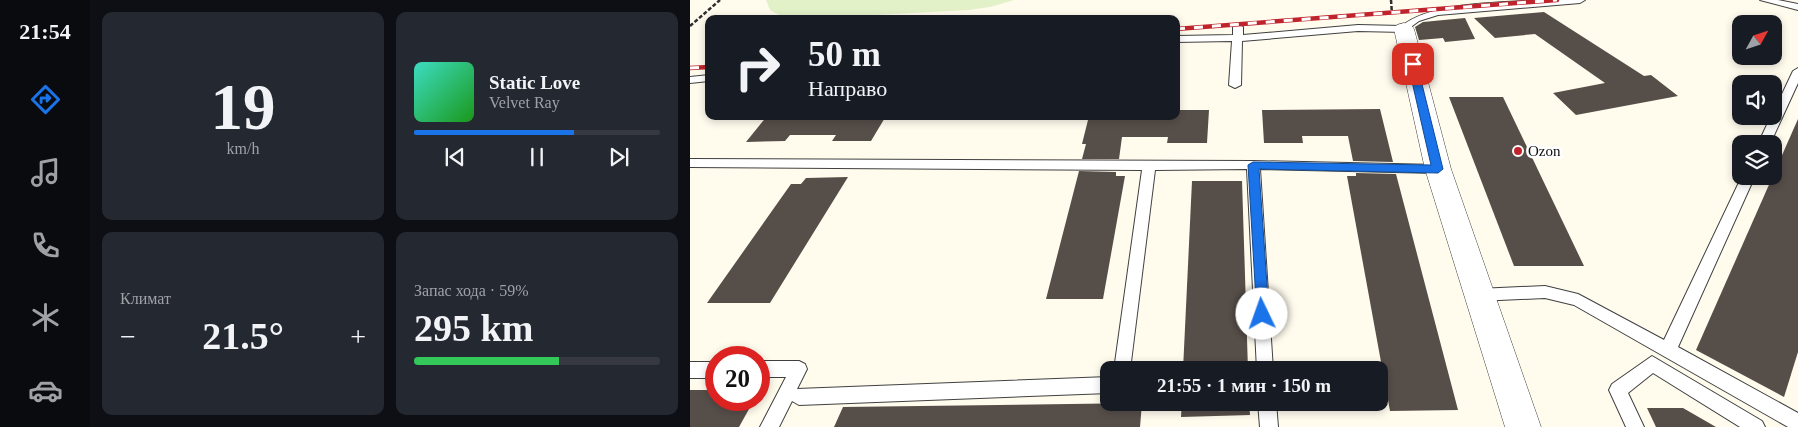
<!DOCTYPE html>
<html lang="ru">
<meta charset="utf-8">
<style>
body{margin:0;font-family:"Times New Roman",serif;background:#242831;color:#f1f3f6;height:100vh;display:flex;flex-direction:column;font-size:19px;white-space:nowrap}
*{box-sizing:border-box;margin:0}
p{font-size:16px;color:#9ea1a6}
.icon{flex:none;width:28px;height:28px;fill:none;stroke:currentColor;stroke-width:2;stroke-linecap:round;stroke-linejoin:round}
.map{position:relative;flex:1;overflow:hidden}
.panel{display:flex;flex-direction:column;gap:12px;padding:12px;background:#0d0f14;width:600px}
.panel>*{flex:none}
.top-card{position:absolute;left:15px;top:15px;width:475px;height:105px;border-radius:10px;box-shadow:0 2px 8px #0003;background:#171b24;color:#f1f3f6;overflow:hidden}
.needle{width:32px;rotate:50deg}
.fabs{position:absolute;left:1042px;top:15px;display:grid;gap:10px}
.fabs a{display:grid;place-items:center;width:50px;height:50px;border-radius:10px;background:#171b24;box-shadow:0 2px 8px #0003;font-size:25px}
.speed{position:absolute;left:15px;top:346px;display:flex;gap:10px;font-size:25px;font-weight:700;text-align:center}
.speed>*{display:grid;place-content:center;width:65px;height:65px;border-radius:50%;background:#171b24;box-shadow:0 2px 8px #0003;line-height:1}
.speed .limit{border:8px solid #d22;background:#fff;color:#111}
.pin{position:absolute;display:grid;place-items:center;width:42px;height:42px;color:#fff;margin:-21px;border-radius:10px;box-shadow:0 2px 8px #0006}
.me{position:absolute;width:55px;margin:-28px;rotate:357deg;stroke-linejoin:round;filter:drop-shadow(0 0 4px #0008)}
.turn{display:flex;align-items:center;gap:18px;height:105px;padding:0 20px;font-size:22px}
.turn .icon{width:65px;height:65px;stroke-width:2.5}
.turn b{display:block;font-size:35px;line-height:42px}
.big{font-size:38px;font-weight:600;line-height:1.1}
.panel .tile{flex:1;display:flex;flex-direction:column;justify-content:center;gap:8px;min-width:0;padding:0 18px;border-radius:10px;background:#242831}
.panel .dial{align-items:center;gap:0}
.dial b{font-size:65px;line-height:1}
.song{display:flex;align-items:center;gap:15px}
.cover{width:60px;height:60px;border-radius:8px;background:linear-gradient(135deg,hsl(170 70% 55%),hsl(120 70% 35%))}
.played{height:5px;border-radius:2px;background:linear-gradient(90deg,#1a73e8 65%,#363941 65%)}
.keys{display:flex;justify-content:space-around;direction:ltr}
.heat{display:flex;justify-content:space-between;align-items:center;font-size:28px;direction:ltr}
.charge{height:8px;border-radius:4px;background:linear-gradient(90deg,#34c759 59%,#363941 0)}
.panel .tiles{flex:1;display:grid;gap:12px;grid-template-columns:repeat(2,1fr)}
.trip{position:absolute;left:410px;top:361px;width:288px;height:50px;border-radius:10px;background:#171b24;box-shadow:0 2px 8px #0003;font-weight:600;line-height:50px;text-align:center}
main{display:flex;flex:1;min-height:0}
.tabs{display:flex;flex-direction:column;width:90px;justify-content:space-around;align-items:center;background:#090b0e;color:#9ea1a6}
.tabs .icon{width:35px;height:35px}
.tabs .active{color:#1a73e8}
.tabs b{font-size:22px;color:#f1f3f6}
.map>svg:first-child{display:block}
</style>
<main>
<nav class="tabs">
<b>21:54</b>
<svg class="icon active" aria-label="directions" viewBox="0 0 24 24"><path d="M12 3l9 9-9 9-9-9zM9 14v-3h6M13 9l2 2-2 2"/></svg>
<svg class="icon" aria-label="music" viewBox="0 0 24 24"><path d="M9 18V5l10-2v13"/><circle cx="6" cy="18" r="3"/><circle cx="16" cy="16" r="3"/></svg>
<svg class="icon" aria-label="phone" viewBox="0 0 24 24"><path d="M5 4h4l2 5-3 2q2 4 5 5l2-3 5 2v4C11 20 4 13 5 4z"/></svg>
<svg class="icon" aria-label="climate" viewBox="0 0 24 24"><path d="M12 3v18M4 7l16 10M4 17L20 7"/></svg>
<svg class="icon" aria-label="car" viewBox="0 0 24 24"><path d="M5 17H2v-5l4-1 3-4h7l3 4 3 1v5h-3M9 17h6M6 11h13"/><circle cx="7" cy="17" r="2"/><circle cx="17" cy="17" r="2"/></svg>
</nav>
<section class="panel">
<div class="tiles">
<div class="tile dial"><b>19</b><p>km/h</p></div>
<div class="tile">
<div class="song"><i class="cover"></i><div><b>Static Love</b><p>Velvet Ray</p></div></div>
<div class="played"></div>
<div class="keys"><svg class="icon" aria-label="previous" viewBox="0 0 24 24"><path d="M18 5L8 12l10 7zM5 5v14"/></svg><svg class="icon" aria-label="pause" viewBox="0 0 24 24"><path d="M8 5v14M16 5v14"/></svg><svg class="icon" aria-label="next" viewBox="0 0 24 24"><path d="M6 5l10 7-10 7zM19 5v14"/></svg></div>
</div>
<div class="tile"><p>Климат</p>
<div class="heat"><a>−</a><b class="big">21.5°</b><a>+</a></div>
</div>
<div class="tile"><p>Запас хода · 59%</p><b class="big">295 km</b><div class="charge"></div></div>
</div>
</section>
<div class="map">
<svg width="1108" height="427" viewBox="0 0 1108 427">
<rect width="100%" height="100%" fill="#fffbed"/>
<path fill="#e3f1c9" d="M76 0H324L300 7 279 10 109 19 89 15 80 10Z"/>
<g fill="#564e49">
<path d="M854 12 954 76 961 75 988 96 886 115 863 93 915 83 845 34 805 38 784 18Z"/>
<path d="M775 18 785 39 755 42 753 38 729 40 725 27 733 22Z"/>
<path d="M759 97H813L894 266H824Z"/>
<path d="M690 109 703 162 663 161 658 136H612L613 143H574L572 110Z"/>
<path d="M486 110H519L517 143H477L478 137H432L429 159H392L396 144H392L399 116H486Z"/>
<path d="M77 116H196L181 141H142L146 135H100L95 141 56 142Z"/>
<path d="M1108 119V352L1094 397 1006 350Z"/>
<path d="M389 171 426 172V176H435L413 299H356Z"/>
<path d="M666 173 706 174 768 410 700 411 657 176H666Z"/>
<path d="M158 177 80 303H17L101 184H111L116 178Z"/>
<path d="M502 181H552L558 370H493Z"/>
<path d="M0 390H26V400H64L49 427H0Z"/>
<path d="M492 402H559L560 415 491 417Z"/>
<path d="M452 403 450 427H144L153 407Z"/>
<path d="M957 408H993L1026 427H966Z"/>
</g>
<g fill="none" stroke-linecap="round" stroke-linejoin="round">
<defs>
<g id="service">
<path d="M856 0H895L890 3 748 15 729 21 714 32 668 31 552 41 551 85 545 88 539 85 542 41 486 42V36L543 35V27L548 24 553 27V35L668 25 712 26C742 1 816 3 856 0Z"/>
<path d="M1070 0H1088L1108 4V10Z"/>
<path d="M1108 68V83L1080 144H1068L1081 116H1084V111L1103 71Z"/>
<path d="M19 75V81L0 83V77Z"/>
<path d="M0 159 563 161 748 165 754 169 748 173 570 169 583 370H567L557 169 465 170 440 370H424L452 170 0 167Z"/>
<path d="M1052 176H1065L988 347 1108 413V427H1098L884 305 855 298 788 301 783 299 780 295 783 291 788 289 855 286 888 294 974 340Z"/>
<path d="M962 356 1072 421 1075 427H1050L963 373 938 393 954 427H936L919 390 922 384Z"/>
<path d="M69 361H109L115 364 117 369 107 389 419 377V393L109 405 102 401 89 427H70L96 377H69Z"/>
<rect x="0" y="362" width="26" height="16"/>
<path d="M568 402H586L588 427H570Z"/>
</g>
<path id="minor" d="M714 23 721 25 724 29 761 169 851 427H815L735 169 704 29 707 25Z"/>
</defs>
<use href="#service" stroke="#404040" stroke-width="2"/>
<use href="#minor" stroke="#404040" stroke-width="1"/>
<g stroke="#2f2f2f" stroke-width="2.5" stroke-dasharray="4 2" stroke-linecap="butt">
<path d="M701 0 702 14"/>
<path d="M0 26 30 0"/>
</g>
<use href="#service" fill="#fff" fill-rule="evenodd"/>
<use href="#minor" fill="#fff" fill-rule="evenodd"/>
<defs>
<g id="rail">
<path d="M486 29 867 0"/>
<path d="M0 68 19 67"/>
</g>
</defs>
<use href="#rail" stroke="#bf242d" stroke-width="4.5"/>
<use href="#rail" stroke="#fff" stroke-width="3" stroke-dasharray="9" stroke-linecap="butt"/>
</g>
<path fill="#1a73e8" stroke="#114b97" d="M723 61 727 64 753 169 748 173 569 169 579 314 577 318H567L558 165 563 162 741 165 718 64Z"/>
<circle fill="#bf242d" stroke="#fff" stroke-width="2" cx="828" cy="151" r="5"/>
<g text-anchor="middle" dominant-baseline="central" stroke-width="5" stroke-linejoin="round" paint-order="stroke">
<g font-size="15" fill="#0d0d0d" stroke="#fff" text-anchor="start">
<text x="838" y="151">Ozon</text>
</g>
</g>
</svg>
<div class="fabs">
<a><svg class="needle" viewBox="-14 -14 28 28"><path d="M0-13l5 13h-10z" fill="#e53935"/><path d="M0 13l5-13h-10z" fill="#9ea1a6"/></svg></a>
<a><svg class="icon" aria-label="sound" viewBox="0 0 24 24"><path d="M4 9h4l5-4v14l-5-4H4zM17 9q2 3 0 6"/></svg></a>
<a><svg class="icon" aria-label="layers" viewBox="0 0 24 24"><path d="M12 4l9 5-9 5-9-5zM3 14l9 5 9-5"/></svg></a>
</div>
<div class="speed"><div class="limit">20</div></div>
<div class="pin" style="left:723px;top:64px;background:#d93025"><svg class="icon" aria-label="arrive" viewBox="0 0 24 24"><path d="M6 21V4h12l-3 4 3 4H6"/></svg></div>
<svg class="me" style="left:572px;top:314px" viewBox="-20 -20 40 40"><circle r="19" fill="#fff"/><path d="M0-13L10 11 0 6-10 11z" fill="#1a73e8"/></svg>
<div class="trip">21:55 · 1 мин · 150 m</div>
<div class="top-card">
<div class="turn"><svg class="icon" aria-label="right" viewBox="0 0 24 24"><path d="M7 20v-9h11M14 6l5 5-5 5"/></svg><div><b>50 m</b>Направо</div></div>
</div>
</div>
</main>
